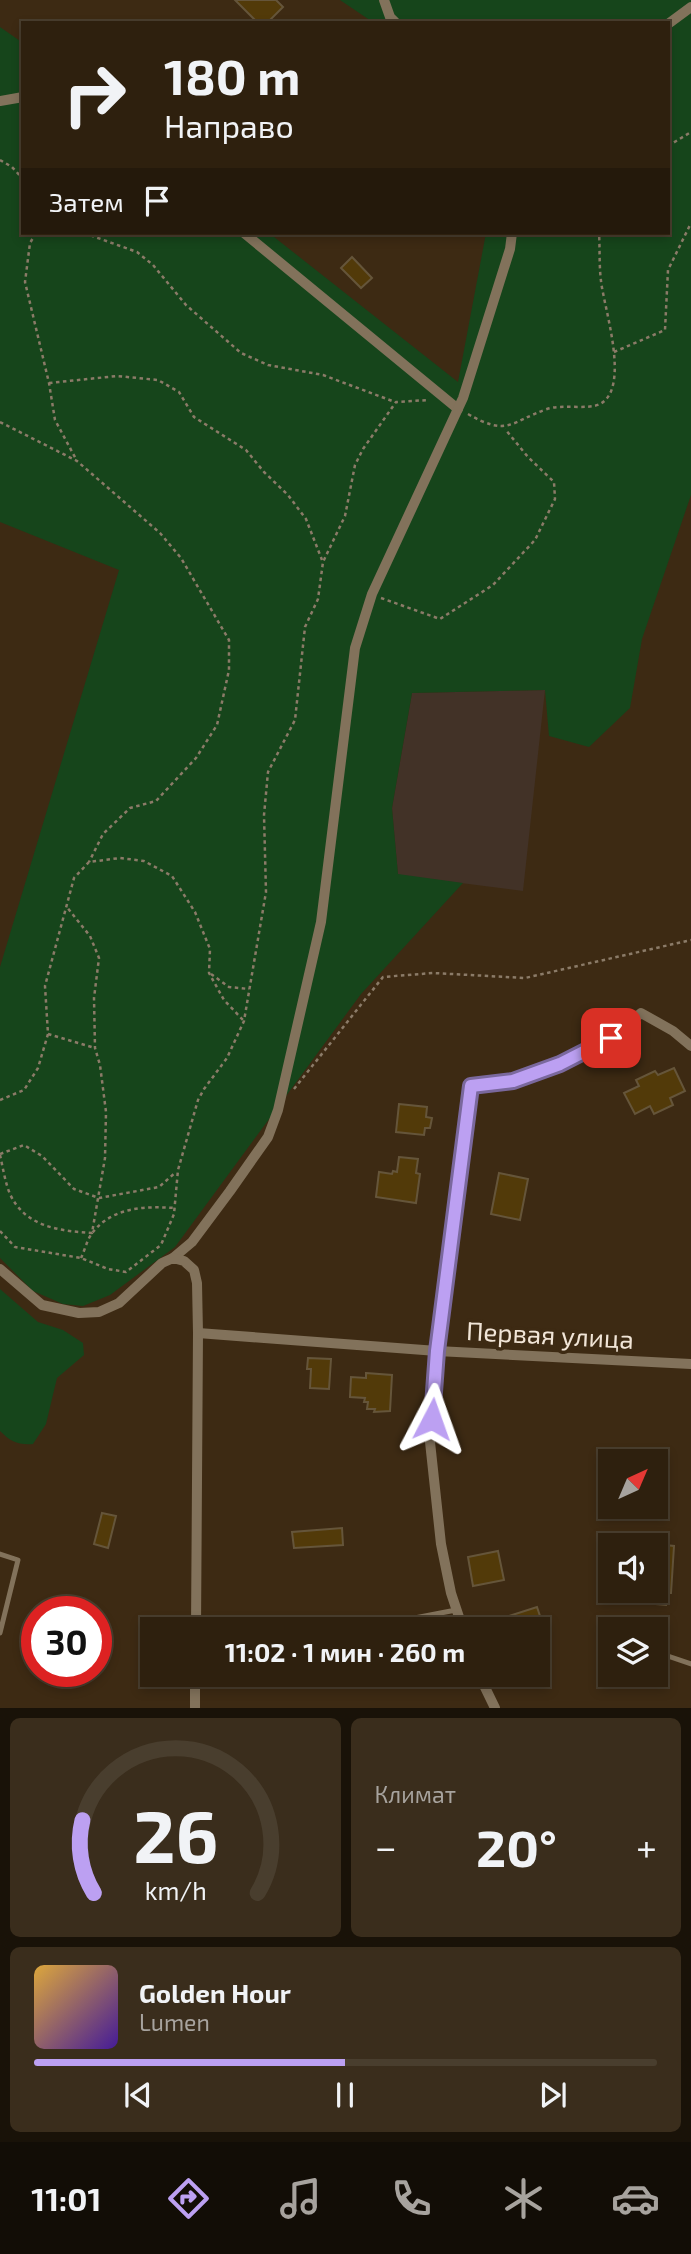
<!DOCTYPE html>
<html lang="ru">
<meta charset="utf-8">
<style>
body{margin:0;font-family:"Exo 2",sans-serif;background:#3a2d1c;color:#f1f3f6;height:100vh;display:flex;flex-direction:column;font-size:26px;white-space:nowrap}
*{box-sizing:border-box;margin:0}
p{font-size:23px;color:#a7a39e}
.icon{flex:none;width:38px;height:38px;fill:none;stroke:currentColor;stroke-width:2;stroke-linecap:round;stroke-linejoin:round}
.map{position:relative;height:1708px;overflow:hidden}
.drawer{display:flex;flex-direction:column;gap:10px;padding:10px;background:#191208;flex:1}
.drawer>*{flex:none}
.banner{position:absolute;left:21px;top:21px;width:649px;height:214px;border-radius:0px;box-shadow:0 4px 10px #0003,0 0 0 2px #493e2e;background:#2e200e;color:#f1f3f6;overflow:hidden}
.needle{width:46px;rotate:44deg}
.buttons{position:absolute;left:598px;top:1449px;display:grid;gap:14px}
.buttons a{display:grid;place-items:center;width:70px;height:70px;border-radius:0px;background:#2e200e;box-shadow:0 4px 10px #0003,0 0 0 2px #493e2e;font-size:35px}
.speed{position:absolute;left:21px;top:1596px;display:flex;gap:14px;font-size:35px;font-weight:700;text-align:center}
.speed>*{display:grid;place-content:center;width:91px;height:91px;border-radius:50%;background:#2e200e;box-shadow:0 4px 10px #0003,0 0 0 2px #493e2e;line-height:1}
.speed .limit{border:10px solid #d22;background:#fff;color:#111}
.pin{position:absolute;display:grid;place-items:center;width:60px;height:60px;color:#fff;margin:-30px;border-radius:14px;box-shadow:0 4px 10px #0006}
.me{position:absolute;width:77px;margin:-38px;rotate:4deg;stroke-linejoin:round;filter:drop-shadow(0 0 5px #0008)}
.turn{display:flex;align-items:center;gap:24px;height:147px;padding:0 28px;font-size:32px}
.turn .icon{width:91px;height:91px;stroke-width:2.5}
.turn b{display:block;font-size:49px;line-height:60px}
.then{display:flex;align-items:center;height:66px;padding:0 28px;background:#0003;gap:14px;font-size:26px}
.big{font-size:52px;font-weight:700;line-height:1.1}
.drawer .widget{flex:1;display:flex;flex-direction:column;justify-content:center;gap:10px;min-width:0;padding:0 24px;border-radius:10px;background:#3a2d1c}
.drawer .dial{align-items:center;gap:0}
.dial svg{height:182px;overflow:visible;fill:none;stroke:#493e2e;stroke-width:7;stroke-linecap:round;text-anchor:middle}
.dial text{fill:#f1f3f6;stroke:none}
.song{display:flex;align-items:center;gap:21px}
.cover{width:84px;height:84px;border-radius:10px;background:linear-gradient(135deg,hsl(40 70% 55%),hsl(260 70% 35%))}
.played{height:7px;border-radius:4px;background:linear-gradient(90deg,#bca0f2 50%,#493e2e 50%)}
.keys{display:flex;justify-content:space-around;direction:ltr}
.heat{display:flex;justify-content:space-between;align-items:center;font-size:38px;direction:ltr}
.drawer .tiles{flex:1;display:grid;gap:10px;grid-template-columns:1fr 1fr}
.widget:last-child{grid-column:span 2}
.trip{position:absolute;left:140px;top:1617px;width:410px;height:70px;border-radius:0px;background:#2e200e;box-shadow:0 4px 10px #0003,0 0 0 2px #493e2e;font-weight:700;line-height:70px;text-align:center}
.dock{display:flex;height:112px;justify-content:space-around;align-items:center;background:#120d06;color:#a7a39e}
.dock .icon{width:49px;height:49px}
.dock .selected{color:#bca0f2}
.dock b{font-size:32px;color:#f1f3f6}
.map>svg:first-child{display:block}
</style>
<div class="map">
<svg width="691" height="1708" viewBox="0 0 691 1708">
<rect width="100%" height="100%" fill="#3d2a13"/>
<path fill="#423227" d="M545 690 523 891 398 875 392 808 412 693Z"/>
<g fill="#16451b">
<path d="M340 0H691V495L642 639 630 708 589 747 549 736 545 690 412 693 392 808 398 874 463 883 361 994 175 1247 110 1295 83 1306 63 1304 33 1291 0 1258V967L119 570 0 522V27L23 43V233H269L458 382 486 233H668V23H374Z"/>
<path d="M0 1289 38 1322 63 1330 83 1343 84 1355 57 1378 46 1424 33 1444C18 1445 11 1442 0 1431Z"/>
</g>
<g fill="#523a09" stroke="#65553a" stroke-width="2">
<path d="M235 0H276L283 7 267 23H258Z"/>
<path d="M352 257 372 278 361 288 341 268Z"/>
<path d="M674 1068 685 1091 670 1098 673 1105 654 1114 650 1106 635 1114 624 1093 639 1086 636 1080 655 1071 658 1075Z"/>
<path d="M399 1104 427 1107 426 1117 432 1118 430 1128H425L424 1135 396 1132Z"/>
<path d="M399 1157 418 1159 416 1173 420 1174 416 1203 376 1197 379 1172 392 1174 393 1171 397 1172Z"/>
<path d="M499 1173 528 1179 520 1220 491 1214Z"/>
<path d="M308 1358 331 1359 329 1389 310 1388 311 1369H307Z"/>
<path d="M366 1373 392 1375 390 1411 374 1412 375 1409H367L368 1402H364L365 1398 350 1397 351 1377 366 1378Z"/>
<path d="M102 1513 116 1516 108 1548 94 1544Z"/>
<path d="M342 1528 343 1545 294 1548 292 1532Z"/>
<path d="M656 1544 674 1546 671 1593H667L666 1605 633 1602V1591H656Z"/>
<path d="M498 1551 504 1580 473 1586 468 1557Z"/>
<path d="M537 1607 543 1625 532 1629H514L509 1616Z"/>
</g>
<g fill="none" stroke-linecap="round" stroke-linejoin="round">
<g stroke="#8b7b68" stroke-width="2.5" stroke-dasharray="3.5 3.5" stroke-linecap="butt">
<path d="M668 146 691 132"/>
<path d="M0 160 12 167 23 179"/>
<path d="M36 233 30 243 25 282 49 383 55 420 77 461"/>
<path d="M84 233 137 252 153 265 186 305 241 353 268 365 323 375 395 402"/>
<path d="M614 352 665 330 668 270 691 223"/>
<path d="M49 383 117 376 158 380 179 392 194 417 246 450 264 472 288 495 306 519 322 560"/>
<path d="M468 414C508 437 510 422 547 409 562 404 588 410 600 404 631 388 604 308 601 281 599 265 600 249 599 233"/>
<path d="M0 422 77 461 160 533 181 558 229 640V670L217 725 196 758 156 801 130 808 103 834 89 862"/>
<path d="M381 598 440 619 493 585 535 540 555 499 554 482 528 457 505 429"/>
<path d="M211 974 229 987 249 989"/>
<path d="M48 1034 95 1048"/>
<path d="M294 1089 383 977 433 973 525 978 691 940"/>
<path d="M0 1100 24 1090 38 1068 48 1034 45 986 74 878 89 862 120 858 144 861 172 876 195 912 210 949 209 973 224 1000 243 1020"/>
<path d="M0 1154 24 1145 42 1156 74 1189 99 1198 159 1187 176 1172"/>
<path d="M0 1155C3 1168 5 1182 10 1194 25 1227 60 1231 92 1233L105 1158 106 1112 100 1065 95 1048 94 998 99 958 90 936 66 906"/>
<path d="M0 1231 15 1247 81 1258 108 1269 126 1272 161 1245 174 1214 178 1170 198 1100 204 1089 227 1058 244 1021 266 892 264 815 268 772 295 720 305 627 318 599 323 562 345 516 355 465 363 449 396 402 429 400"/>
<path d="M81 1258C85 1250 87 1239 93 1232 113 1207 145 1206 175 1208"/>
</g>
<g stroke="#82725b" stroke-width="5">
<path d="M0 1554 18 1560 0 1633"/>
<path d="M363 1628 456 1610"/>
<path d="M656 1652 691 1664"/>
</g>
<g stroke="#82725b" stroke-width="10">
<path d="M384 0 390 17 396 23"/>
<path d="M668 24 691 7"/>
<path d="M0 101 23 97"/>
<path d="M244 233 458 409"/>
<path d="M173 1258 192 1242 230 1191 268 1137 278 1110 321 922 355 648 372 594 463 398 510 249 512 233"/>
<path d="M0 1269 42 1305 79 1313 99 1312 119 1303 162 1263 173 1258 184 1261 194 1270 197 1283 198 1333 196 1629"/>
<path d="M198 1333 437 1351 691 1364"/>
<path d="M463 1629 451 1593 441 1544 430 1442 437 1351 471 1086 513 1081 560 1064 612 1038 641 1013 673 1031 691 1046"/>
<path d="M479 1675 495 1708"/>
<path d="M195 1708V1675"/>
</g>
</g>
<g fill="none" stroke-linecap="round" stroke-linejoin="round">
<defs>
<path id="route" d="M432 1419 437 1351 471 1086 513 1081 560 1064 611 1038"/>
</defs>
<use href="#route" stroke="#7a689d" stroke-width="18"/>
<use href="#route" stroke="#bca0f2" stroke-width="12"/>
</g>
<g text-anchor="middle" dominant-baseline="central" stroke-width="7" stroke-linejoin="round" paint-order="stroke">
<g font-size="26" fill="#f1e5d7" stroke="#3d2a13">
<text transform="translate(550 1334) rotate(3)">Первая улица</text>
</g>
</g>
</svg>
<div class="buttons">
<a><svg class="needle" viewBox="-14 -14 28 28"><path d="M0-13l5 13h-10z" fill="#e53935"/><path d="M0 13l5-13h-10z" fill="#a7a39e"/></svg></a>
<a><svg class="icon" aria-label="sound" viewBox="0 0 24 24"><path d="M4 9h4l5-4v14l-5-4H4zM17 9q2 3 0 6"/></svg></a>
<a><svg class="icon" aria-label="layers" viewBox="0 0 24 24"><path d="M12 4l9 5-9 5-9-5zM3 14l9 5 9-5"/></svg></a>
</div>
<div class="speed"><div class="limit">30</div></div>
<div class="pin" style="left:611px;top:1038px;background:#d93025"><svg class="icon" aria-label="arrive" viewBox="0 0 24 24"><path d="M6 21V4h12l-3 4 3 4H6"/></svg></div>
<svg class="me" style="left:432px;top:1419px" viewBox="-20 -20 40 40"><path d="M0-17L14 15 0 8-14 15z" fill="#bca0f2" stroke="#fff" stroke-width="4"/></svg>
<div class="trip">11:02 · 1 мин · 260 m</div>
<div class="banner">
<div class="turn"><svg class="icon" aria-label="right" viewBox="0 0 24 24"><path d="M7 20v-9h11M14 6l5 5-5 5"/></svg><div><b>180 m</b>Направо</div></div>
<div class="then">Затем<svg class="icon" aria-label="arrive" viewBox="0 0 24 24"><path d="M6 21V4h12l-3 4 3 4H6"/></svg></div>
</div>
</div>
<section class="drawer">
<div class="tiles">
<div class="widget dial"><svg viewBox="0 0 100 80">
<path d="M14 69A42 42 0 1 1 86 69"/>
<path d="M14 69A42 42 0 0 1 9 37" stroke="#bca0f2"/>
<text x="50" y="56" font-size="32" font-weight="700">26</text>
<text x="50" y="72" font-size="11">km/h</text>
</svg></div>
<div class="widget"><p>Климат</p>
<div class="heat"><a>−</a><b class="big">20°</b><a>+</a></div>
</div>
<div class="widget">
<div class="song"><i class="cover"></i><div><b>Golden Hour</b><p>Lumen</p></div></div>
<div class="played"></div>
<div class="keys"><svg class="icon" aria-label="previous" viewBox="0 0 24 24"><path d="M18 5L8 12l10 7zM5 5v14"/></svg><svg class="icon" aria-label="pause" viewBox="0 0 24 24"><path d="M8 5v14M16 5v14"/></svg><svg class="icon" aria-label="next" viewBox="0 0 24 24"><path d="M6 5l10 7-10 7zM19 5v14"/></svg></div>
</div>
</div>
</section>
<nav class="dock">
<b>11:01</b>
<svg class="icon selected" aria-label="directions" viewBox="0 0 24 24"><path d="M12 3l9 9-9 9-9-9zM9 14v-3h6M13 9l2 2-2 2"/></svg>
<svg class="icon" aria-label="music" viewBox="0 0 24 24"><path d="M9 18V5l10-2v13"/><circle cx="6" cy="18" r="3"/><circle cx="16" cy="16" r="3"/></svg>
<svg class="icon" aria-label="phone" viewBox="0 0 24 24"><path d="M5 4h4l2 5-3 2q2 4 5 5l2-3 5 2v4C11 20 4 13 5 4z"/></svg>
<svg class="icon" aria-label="climate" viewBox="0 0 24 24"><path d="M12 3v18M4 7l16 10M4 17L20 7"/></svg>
<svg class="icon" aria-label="car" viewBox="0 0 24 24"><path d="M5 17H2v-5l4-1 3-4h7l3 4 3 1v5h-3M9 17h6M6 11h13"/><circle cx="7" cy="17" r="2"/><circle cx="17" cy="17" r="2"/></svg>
</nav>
